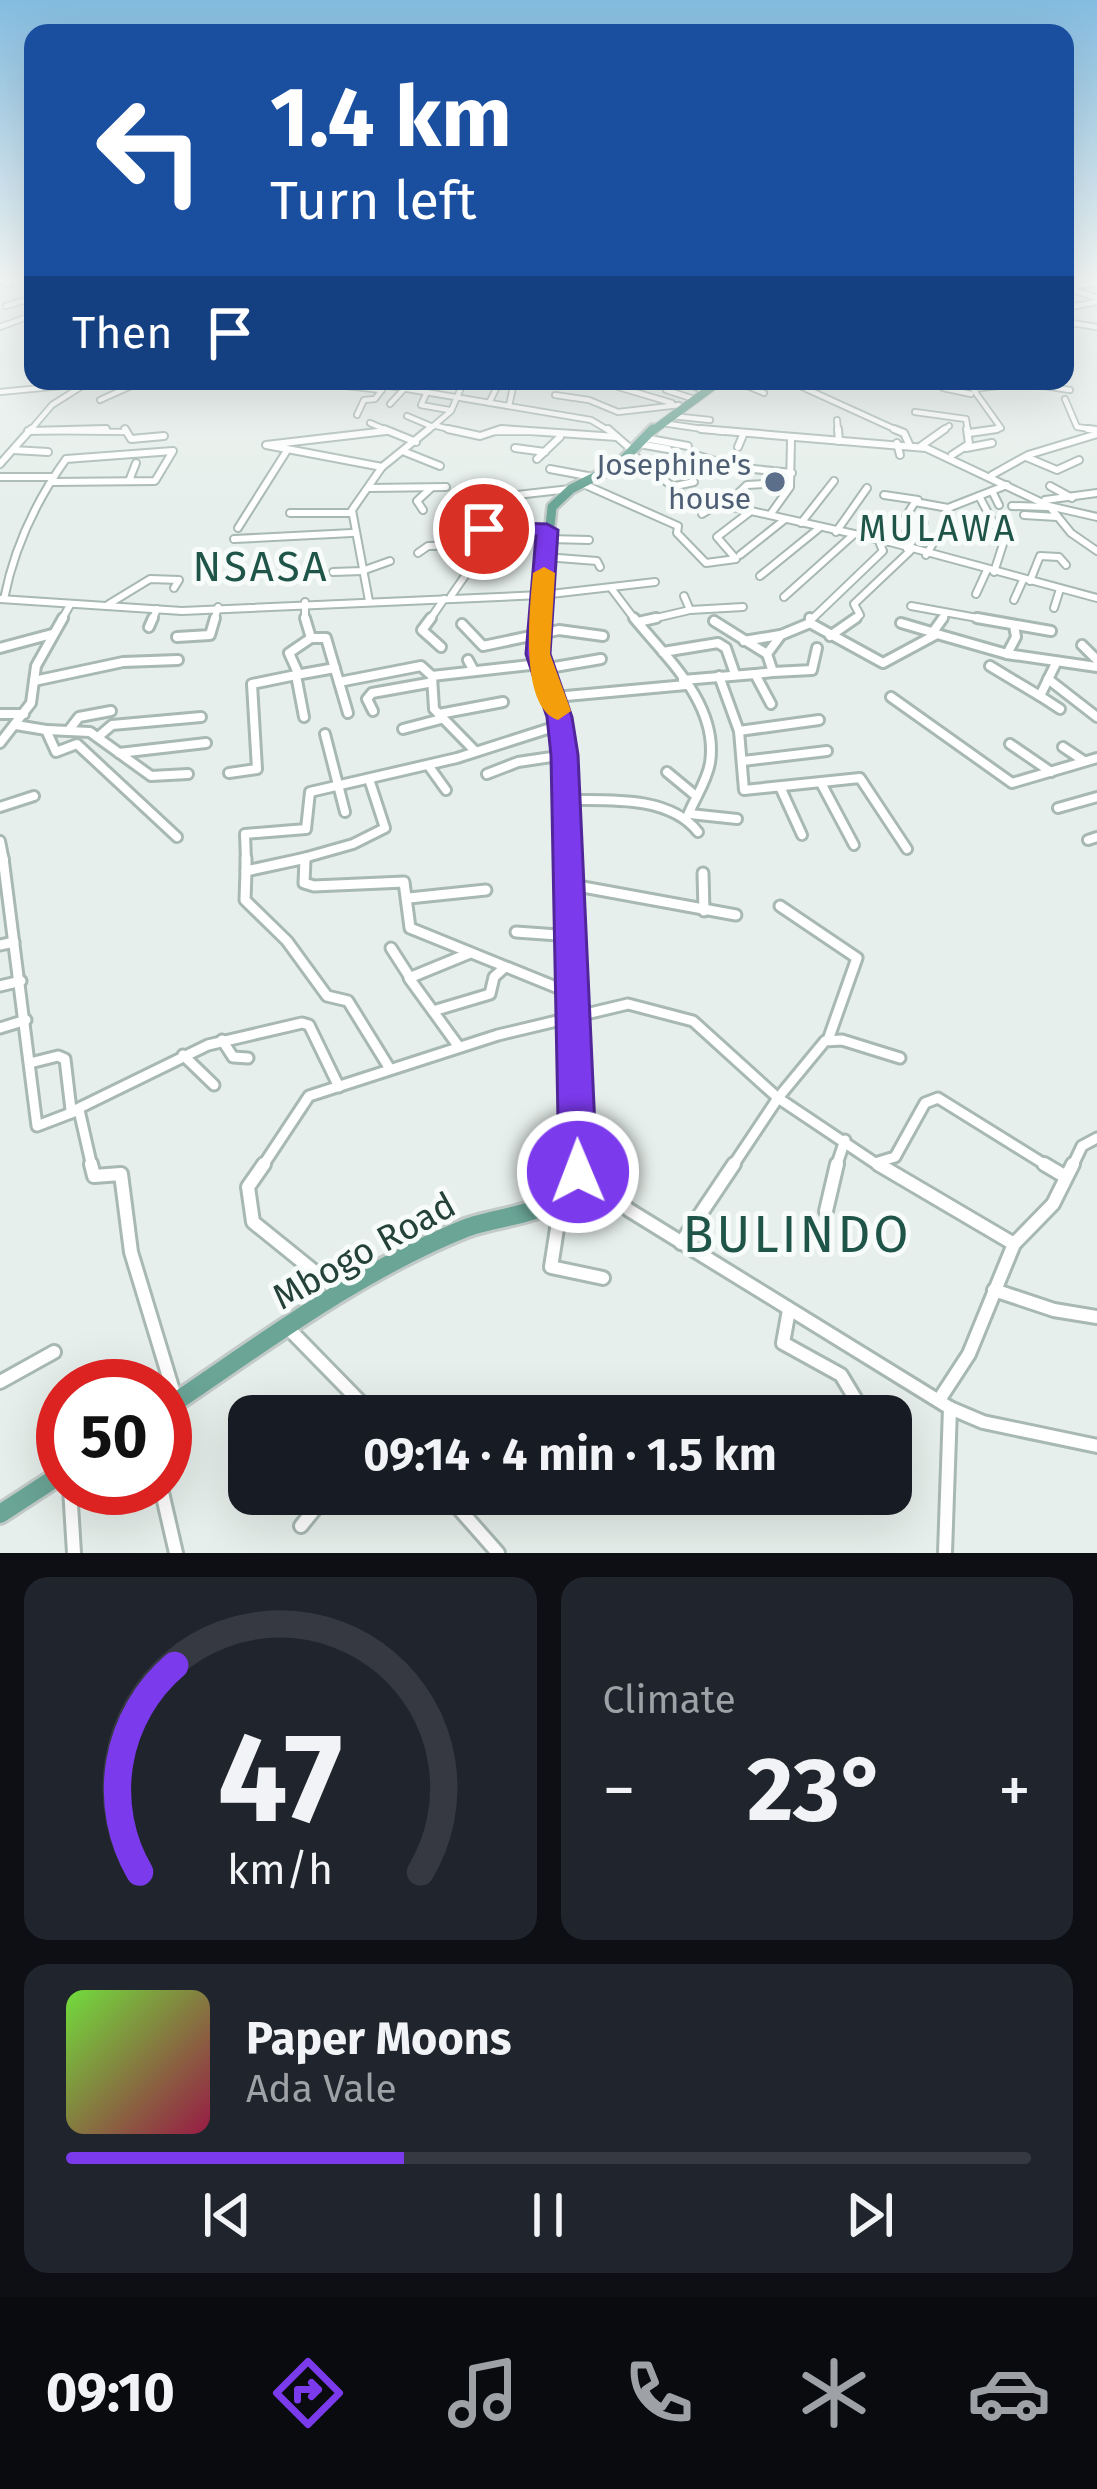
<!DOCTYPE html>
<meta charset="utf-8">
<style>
body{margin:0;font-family:"Fira Sans",sans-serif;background:#20242c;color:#f1f3f6;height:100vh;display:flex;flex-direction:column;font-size:45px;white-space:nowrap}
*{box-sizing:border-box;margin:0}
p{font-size:39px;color:#9ea1a6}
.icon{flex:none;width:66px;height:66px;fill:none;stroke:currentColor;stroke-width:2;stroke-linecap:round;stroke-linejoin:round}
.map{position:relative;height:1553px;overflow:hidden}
.details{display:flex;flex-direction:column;gap:24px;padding:24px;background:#0d0f14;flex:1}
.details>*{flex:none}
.top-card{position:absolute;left:24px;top:24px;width:1050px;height:366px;border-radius:24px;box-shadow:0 12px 48px #0002;background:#1a4fa0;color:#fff;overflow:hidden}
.speed{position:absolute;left:36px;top:1359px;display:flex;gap:24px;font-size:60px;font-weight:700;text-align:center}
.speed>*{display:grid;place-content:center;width:156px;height:156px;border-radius:50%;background:#171b24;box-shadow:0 12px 48px #0002;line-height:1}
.speed .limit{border:18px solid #d22;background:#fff;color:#111}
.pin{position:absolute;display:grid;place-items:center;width:102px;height:102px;color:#fff;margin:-51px;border:6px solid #fff;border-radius:50%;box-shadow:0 3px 12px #0007}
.me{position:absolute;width:132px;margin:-66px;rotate:359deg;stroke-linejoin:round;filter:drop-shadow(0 0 9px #0008)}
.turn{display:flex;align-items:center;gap:42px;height:252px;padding:0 48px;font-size:54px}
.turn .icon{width:156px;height:156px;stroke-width:2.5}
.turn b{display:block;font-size:84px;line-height:102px}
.then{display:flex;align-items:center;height:114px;padding:0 48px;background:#0003;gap:24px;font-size:45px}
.big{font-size:90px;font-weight:700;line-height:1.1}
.details .tile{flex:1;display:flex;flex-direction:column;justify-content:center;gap:18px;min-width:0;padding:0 42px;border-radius:24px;background:#20242c}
.details .dial{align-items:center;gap:0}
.dial svg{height:312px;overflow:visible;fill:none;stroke:#363941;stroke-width:7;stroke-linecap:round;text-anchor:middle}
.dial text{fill:#f1f3f6;stroke:none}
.song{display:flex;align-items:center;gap:36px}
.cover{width:144px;height:144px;border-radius:18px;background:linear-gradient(135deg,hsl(100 70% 55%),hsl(340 70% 35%))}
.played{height:12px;border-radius:6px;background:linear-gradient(90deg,#7c3aed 35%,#363941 35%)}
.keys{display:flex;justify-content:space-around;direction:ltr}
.heat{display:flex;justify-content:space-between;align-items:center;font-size:66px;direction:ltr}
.details .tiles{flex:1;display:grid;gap:24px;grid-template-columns:1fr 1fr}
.tile:last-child{grid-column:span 2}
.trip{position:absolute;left:228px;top:1395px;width:684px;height:120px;border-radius:24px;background:#171b24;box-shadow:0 12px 48px #0002;font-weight:700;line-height:120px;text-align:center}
.tab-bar{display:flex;height:192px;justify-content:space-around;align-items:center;background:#090b0e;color:#9ea1a6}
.tab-bar .icon{width:84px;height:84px}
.tab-bar .on{color:#7c3aed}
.tab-bar b{font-size:54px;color:#f1f3f6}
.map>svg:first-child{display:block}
</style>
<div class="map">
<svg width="1097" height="1553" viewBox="0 0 1097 1553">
<rect width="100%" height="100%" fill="#e6efeb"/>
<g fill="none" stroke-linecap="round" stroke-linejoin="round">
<defs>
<g id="minor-far4">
<path d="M1 281 9 285"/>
<path d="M1065 287 1097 298"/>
<path d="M1069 288 1097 282"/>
<path d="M6 306 33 298"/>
<path d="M1065 308 1097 302"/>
<path d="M1065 322 1097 327"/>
<path d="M0 327 33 315"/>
<path d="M360 381 591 420 611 432"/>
<path d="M598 381 672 403"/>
<path d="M736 381 764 393"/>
<path d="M789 381 901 432"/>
<path d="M942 381 943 388 971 394"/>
<path d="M685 383 705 391"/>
<path d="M327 384 382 390"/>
<path d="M666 390 694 399"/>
<path d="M0 392 83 384"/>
<path d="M427 392 421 405 449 410"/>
<path d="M555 395 589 400 618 412 679 405"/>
<path d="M1065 399 1077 427 1097 430"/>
<path d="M100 400 142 381"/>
<path d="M489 403 500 381"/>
<path d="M390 404 404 389"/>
<path d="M509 406 513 387"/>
<path d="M915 412 966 419 968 432"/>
<path d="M357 415 364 400 375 399 381 391"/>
<path d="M407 416 433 427"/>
<path d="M672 416 710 420"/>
<path d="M837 420 838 432"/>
<path d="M370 423 391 432"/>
<path d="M662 423 723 432"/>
<path d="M437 426 461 432"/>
<path d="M28 431 127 432"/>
<path d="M29 432 52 405 90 381"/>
<path d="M381 432 386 431"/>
<path d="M426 432 451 411 464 381"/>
<path d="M493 432H538"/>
<path d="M941 432 949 426"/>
<path d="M978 432 1001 428 973 389 1025 383 1070 390"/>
</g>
<g id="minor-far3">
<path d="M125 429 131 439 164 436"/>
<path d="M384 429 416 442"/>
<path d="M448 429 480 436 501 429 617 437"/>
<path d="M608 429 632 450"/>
<path d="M701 429 926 448 1049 506 1097 517"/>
<path d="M838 429 839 441"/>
<path d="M894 429 904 433 909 444"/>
<path d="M1088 429 1097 430"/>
<path d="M28 431 106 429"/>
<path d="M969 433 997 429"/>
<path d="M644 438 688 446"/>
<path d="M897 443 900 455"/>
<path d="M639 444 668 449"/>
<path d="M921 446 945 429"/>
<path d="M738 447 743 435"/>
<path d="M515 448 545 452"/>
<path d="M966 448 992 443"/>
<path d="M13 450 48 452"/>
<path d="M405 452 440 466"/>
<path d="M631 453 684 496 890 542 1097 598"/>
<path d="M696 455 734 467 792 473"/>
<path d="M952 455 969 444 967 429"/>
<path d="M1026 457 1057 470 1079 460"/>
<path d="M537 459 560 437"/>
<path d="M0 464 31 429"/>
<path d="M382 467 266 445 386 431"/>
<path d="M550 469 593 477"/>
<path d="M992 475 1028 455 1097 434"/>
<path d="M0 477H51"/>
<path d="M129 481 136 463"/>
<path d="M581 483 678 526 677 533 706 563 736 559 717 537 751 511"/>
<path d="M1050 486 1072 498"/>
<path d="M671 487 694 482"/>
<path d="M369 488 446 487"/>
<path d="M992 491 999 505"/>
<path d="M884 495 918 500"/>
<path d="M979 496 995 526"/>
<path d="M482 499 570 489"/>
<path d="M1045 500 1097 493"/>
<path d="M729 502 747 485 765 484"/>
<path d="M1012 506 1049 507"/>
<path d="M1050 507 1071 533 1097 551"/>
<path d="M946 508 950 520"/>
<path d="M423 510 417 501 431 488"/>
<path d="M290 513H351"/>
<path d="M702 514 712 508H733"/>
<path d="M770 515 790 487 791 440"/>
<path d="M1024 515 1057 517"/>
<path d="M801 523 834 481"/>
<path d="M447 526 547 530"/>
<path d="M238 528 286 452"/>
<path d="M836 532 867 488"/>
<path d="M234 539 352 533"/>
<path d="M548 539 589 540"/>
<path d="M890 542 915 502 948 508 1007 485"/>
<path d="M907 549 924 523"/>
<path d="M418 553 428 546 488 545 484 529"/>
<path d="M740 555 784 520"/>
<path d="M926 555 934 542"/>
<path d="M545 557 597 561 600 567"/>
<path d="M333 572 362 571 390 561"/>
<path d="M994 572 1005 538"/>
<path d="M760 576 818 529"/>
<path d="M1030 581 1040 556 1059 557 1066 565"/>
<path d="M611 588 636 621"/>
<path d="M976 594 987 570"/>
<path d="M451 596 469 570"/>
<path d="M784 597 852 536"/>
<path d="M0 599 182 611 542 595 655 582"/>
<path d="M4 599C14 548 36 501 66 459L173 451 155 481 52 482"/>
<path d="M1014 600 1023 580"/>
<path d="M369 601 352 510 382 467 429 429"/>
<path d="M305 602V621"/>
<path d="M109 604 150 579 179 580 174 588"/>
<path d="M911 606 994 621"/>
<path d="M1054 608 1060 589"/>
<path d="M690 610 743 607"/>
<path d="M61 621 70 605"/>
<path d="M152 621 157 609"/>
<path d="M214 621 218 607"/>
<path d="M429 621 444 599"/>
<path d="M643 621 690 610 684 596"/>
<path d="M810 621 883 551 880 544"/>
<path d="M852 621 860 615 854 604 910 551"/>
<path d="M941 621 946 613"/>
</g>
<g id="minor-far2">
<path d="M305 618 311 638"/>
<path d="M431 618 422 630 441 647"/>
<path d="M634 618C667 658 719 705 710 763 707 781 695 798 688 815"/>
<path d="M810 618V623L883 663 937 634 1007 654 1097 667"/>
<path d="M977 618 1051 631"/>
<path d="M714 621 767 654"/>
<path d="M638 622 656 618"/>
<path d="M901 623 935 633"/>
<path d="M462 624 483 646 559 630 603 636"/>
<path d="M149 627 153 618"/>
<path d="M933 632 943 618"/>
<path d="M830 636 856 618"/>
<path d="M177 637 210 635 215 618"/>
<path d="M744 641 780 635"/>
<path d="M1082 645 1097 660"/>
<path d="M0 648 52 634"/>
<path d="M663 652 718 643 726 648 735 674"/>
<path d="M1007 654 1016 637 1014 625"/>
<path d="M468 660 474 671"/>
<path d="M1056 663 1040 696 1060 709"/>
<path d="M990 666 1040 696"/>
<path d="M543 669 601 659"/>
<path d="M773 672 812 670 817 648"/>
<path d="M298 673 289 653 311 638H326L348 713"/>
<path d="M756 674 773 672 767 654 781 635 810 623"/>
<path d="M432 676 434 709 475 751"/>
<path d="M719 676 739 731 744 790 860 778 907 849"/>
<path d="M1048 679 1097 717"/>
<path d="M683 680 755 674 771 704"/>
<path d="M34 681 123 662 178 660"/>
<path d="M339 682 421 666 432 676 539 664"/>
<path d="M555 697 686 685"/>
<path d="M891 697 1012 783 1097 758"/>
<path d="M373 711 367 699 372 693 428 683"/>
<path d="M0 714H24"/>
<path d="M439 714 503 702"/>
<path d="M304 717 296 675 335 668"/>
<path d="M16 725 46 730 56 752 77 744 177 837"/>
<path d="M403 729 441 719"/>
<path d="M47 730 90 732 151 776 188 774"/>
<path d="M69 730 79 717 111 711"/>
<path d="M739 731 819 720"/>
<path d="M325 734 345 812"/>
<path d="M98 737 112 725 201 717"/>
<path d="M0 743 31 703 36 666 63 618"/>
<path d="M1010 744 1051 772"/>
<path d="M1063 747 1084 761"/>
<path d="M119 753 206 743"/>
<path d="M743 761 827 751"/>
<path d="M428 765 446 790"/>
<path d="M667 772 696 796"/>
<path d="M229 773 257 769 252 684 296 675"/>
<path d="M487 774 518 762 565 755"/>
<path d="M821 783 854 845"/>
<path d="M781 789 802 835"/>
<path d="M568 800C610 800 670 796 698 832"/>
<path d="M0 807 34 796"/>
<path d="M1058 808 1097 797"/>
<path d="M690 814 737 819"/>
<path d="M1088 840 1097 837"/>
<path d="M0 841 4 861"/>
<path d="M246 861 245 834 306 829 310 792 457 758 560 725"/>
<path d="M293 861 353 844 385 828 369 779"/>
</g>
<g id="minor-far1">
<path d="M3 858 37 1126 79 1110 92 1167"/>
<path d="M246 858V871"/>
<path d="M306 858 246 871 245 900 287 941 327 996 348 1001 390 1069"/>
<path d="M305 859 304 883 314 886 404 882 410 928 573 994"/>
<path d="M703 873 704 911"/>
<path d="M572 885 736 915"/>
<path d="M409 898 486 890"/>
<path d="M780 906 857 958 828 1040"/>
<path d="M516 932 572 936"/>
<path d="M0 945 14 942"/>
<path d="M391 948 409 976"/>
<path d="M0 986 21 981"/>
<path d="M433 1011 490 994 494 977 504 968"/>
<path d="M0 1028 26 1020"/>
<path d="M222 1040 233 1057 248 1058"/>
<path d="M459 1047 409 978 470 953"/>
<path d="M183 1055 214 1085"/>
<path d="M30 1063 58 1056 65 1059 71 1110"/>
<path d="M77 1109 208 1045 302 1023 309 1025 339 1087"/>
<path d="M580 1163 583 1167"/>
<path d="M877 1163 883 1167"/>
<path d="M262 1167 309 1096 498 1035 628 1004 693 1021 778 1098 875 1163 895 1157 925 1103 938 1098 1049 1167"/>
<path d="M732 1167 778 1098 825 1041 842 1040 900 1058"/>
<path d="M836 1167 845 1140"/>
<path d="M1072 1167 1082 1146 1097 1138"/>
</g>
<g id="minor">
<path d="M91 1164 94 1176 121 1174 131 1252 175 1397"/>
<path d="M264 1164 248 1187 253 1222 336 1289"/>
<path d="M581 1164 629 1210 950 1408 983 1422 1097 1446"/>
<path d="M878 1164 1014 1244"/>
<path d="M1044 1164 1066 1177"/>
<path d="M557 1202 611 1197"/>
<path d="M561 1203 551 1267 603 1278"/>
<path d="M826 1211 837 1164"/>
<path d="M681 1243 734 1164"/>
<path d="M994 1290 1054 1310 1097 1317"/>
<path d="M789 1310 783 1343 841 1375 859 1405"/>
<path d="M289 1329 374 1416"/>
<path d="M0 1382 54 1352"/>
<path d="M939 1400 969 1354 1014 1244 1053 1204 1073 1164"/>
<path d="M70 1488 74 1553"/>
<path d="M161 1488 176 1553"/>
<path d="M446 1494 498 1553"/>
<path d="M301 1526 327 1494"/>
<path d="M945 1553 950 1408"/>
</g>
<path id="major-far4" d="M651 432 720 381"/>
<path id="major-far3" d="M540 621 552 507 571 489 618 465 653 429"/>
<path id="major-far2" d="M541 618C536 668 549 674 559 719 570 765 567 814 568 861"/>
<path id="major-far1" d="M568 858 578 1167"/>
<g id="major">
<path d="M165 1409C262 1344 358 1271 466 1228 501 1214 577 1215 578 1164"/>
<path d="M0 1514 63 1473"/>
</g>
</defs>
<use href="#minor-far4" stroke="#a8b8b2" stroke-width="8"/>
<use href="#minor-far3" stroke="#a8b8b2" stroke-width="10"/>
<use href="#minor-far2" stroke="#a8b8b2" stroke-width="14"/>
<use href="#minor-far1" stroke="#a8b8b2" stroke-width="15"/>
<use href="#minor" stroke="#a8b8b2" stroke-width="18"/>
<use href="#major-far4" stroke="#c2cac8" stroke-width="10"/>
<use href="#major-far3" stroke="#c2cac8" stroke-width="14"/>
<use href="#major-far2" stroke="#c2cac8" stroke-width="18"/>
<use href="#major-far1" stroke="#c2cac8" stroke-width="21"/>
<use href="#major" stroke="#c2cac8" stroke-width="24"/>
<use href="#minor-far4" stroke="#fff" stroke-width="4.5"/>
<use href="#minor-far3" stroke="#fff" stroke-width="6"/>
<use href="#minor-far2" stroke="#fff" stroke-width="8"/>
<use href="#minor-far1" stroke="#fff" stroke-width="9"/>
<use href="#minor" stroke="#fff" stroke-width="12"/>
<use href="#major-far4" stroke="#6aa596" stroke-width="8"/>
<use href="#major-far3" stroke="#6aa596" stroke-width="9"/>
<use href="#major-far2" stroke="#6aa596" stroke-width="12"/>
<use href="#major-far1" stroke="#6aa596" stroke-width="15"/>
<use href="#major" stroke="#6aa596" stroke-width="18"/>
</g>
<linearGradient id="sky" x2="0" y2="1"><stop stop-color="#84bce0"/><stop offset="0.56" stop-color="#f4f8f6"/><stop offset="1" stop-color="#f4f8f6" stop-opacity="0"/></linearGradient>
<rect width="1097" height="499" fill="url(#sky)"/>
<path fill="#7c3aed" stroke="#51269a" stroke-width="3" d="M484 522 547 524 558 530 550 654 572 717 578 755 597 1172 591 1184 578 1189 565 1184 559 1172 551 755 547 717 526 654 536 536 477 533 474 529Z"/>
<path fill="#f59e0b" d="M544 567 555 573 550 654 571 711 558 720C518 707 530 606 533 573Z"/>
<circle fill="#5c6f8a" stroke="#f7fbf9" stroke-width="4.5" cx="775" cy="482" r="12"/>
<g text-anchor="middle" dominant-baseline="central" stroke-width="10" stroke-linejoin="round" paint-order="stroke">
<g font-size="30" fill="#4e5e75" stroke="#f7fbf9" text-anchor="end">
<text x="751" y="465">Josephine's<tspan x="751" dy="34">house</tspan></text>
</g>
<g font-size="36" letter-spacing="3" fill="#1f5548" stroke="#f7fbf9">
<text x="938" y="529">MULAWA</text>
</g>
<g font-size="36" fill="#24423a" stroke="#f7fbf9">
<text transform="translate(364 1251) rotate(-29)">Mbogo Road</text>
</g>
<g font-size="42" letter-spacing="3" fill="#1f5548" stroke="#f7fbf9">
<text x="261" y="567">NSASA</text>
</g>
<g font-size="51" letter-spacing="3" fill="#1f5548" stroke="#f7fbf9">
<text x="797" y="1235">BULINDO</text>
</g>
</g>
</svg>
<div class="speed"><div class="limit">50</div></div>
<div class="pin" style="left:484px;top:529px;background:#d93025"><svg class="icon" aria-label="arrive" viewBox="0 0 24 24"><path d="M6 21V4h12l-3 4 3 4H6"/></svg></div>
<svg class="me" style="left:578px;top:1172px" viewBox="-20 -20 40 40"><circle r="17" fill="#7c3aed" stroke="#fff" stroke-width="3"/><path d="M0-11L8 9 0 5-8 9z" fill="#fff"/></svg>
<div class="trip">09:14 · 4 min · 1.5 km</div>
<div class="top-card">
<div class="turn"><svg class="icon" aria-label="left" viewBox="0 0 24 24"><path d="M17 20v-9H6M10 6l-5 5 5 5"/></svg><div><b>1.4 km</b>Turn left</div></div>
<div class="then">Then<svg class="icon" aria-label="arrive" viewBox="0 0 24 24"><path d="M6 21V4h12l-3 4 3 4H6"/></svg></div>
</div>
</div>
<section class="details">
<div class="tiles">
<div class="tile dial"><svg viewBox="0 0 100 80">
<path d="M14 69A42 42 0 1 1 86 69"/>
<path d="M14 69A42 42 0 0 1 23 16" stroke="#7c3aed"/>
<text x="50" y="56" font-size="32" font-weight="700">47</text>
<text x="50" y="72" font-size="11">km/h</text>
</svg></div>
<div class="tile"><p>Climate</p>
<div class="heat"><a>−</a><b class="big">23°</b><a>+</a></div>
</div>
<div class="tile">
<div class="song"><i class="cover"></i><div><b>Paper Moons</b><p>Ada Vale</p></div></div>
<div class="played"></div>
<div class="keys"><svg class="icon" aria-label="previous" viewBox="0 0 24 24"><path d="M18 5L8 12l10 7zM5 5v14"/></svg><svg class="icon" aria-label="pause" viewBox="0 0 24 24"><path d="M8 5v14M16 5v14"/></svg><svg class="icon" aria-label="next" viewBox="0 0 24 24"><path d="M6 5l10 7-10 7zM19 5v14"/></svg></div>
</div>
</div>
</section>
<nav class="tab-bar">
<b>09:10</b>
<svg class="icon on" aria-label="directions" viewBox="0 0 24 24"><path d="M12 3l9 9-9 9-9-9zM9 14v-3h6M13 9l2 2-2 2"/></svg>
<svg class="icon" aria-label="music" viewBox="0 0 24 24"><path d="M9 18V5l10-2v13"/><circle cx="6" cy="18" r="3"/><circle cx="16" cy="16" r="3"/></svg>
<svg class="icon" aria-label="phone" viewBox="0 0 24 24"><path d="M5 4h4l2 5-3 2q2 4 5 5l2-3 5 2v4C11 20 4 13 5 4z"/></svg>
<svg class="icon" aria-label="climate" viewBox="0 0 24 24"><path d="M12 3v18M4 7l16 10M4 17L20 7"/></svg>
<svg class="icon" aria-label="car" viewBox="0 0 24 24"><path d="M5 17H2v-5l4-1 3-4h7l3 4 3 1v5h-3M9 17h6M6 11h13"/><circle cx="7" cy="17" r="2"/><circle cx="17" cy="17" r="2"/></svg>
</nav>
